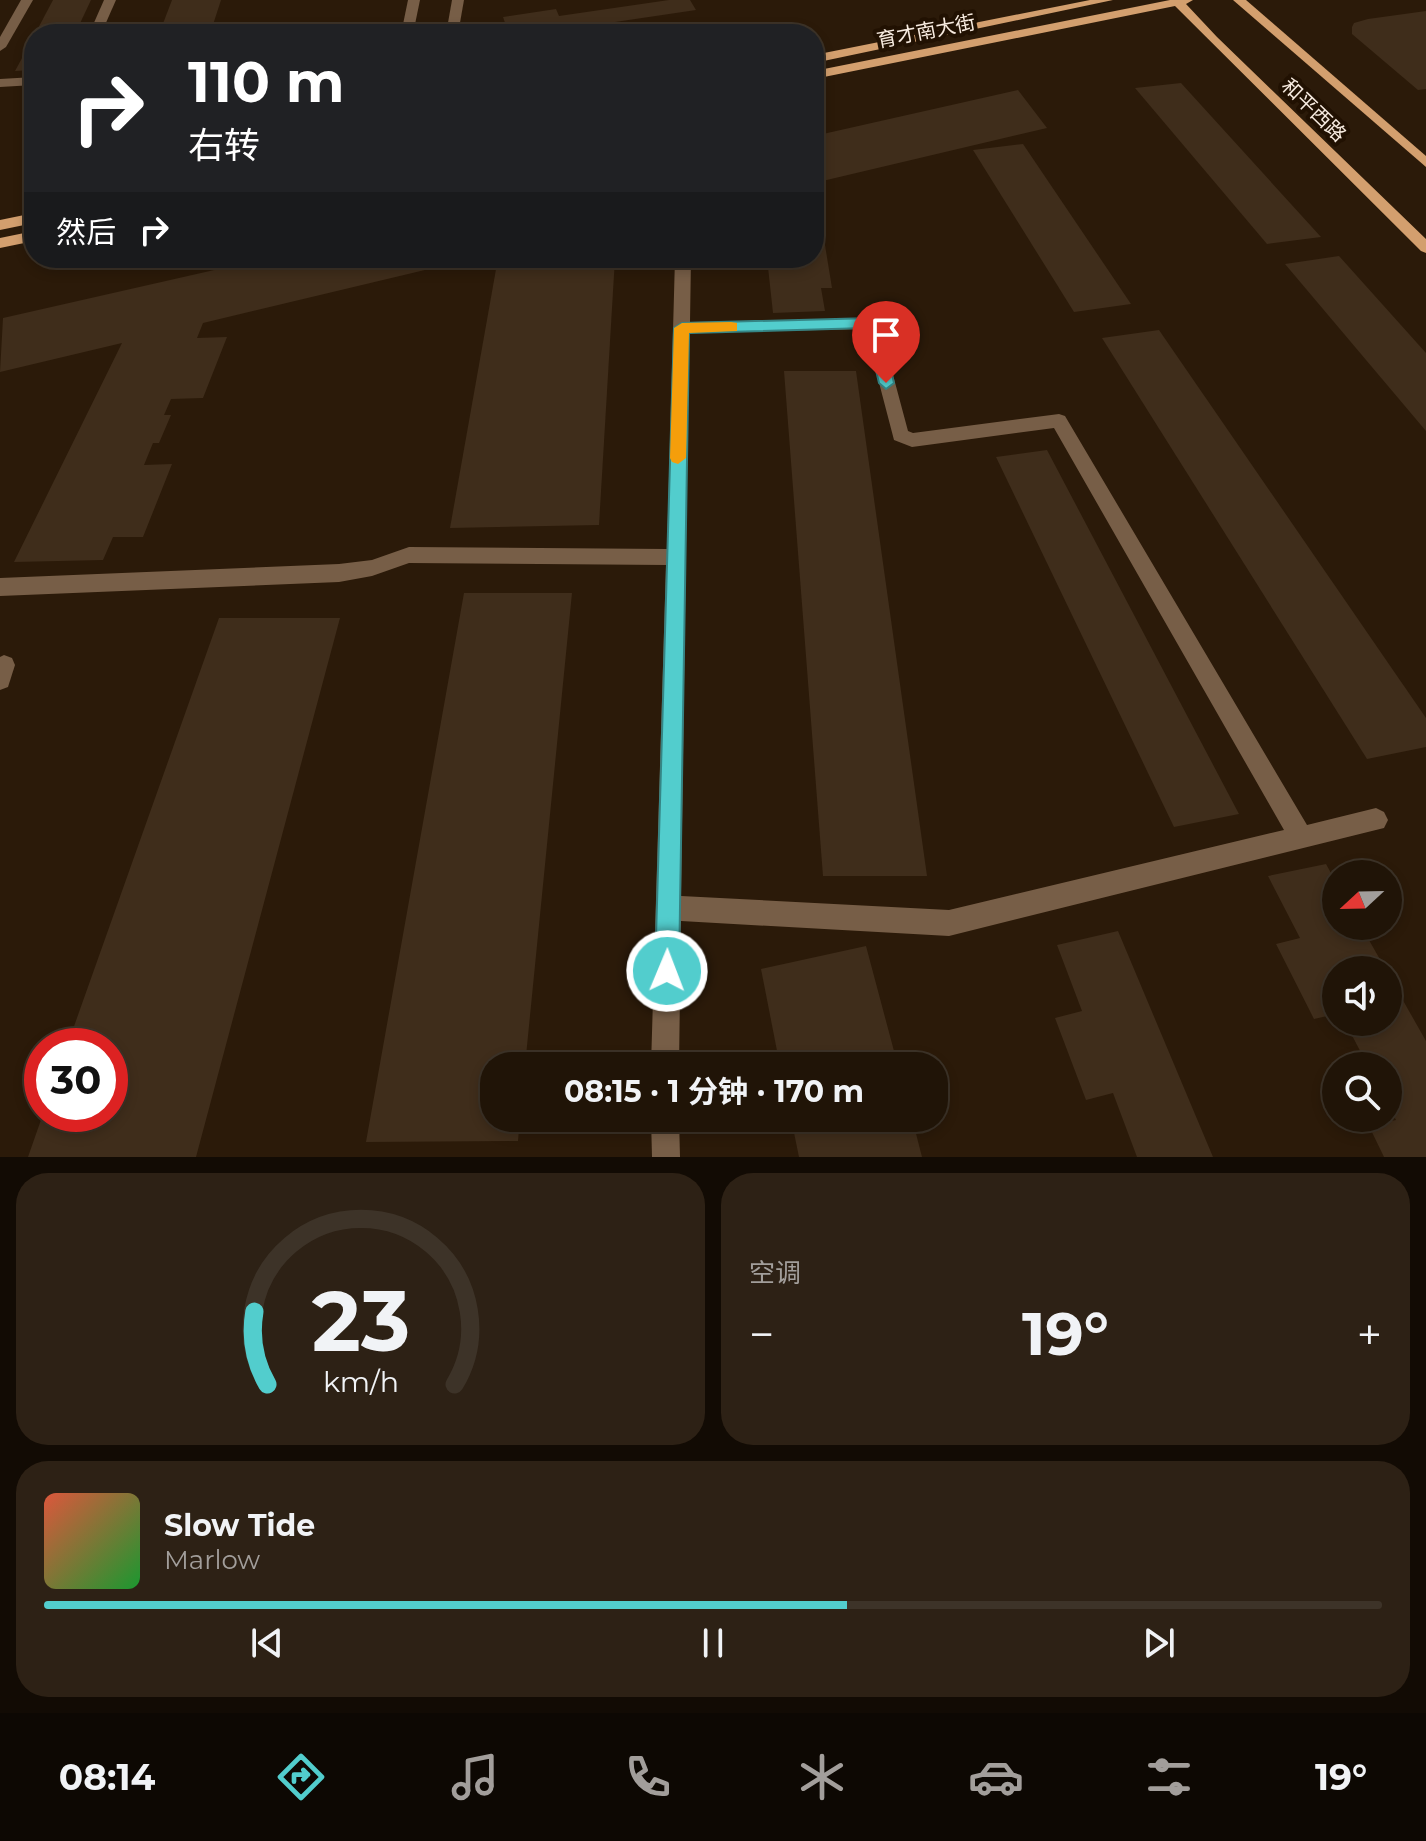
<!DOCTYPE html>
<html lang="zh">
<meta charset="utf-8">
<style>
body{margin:0;font-family:Montserrat,"Noto Sans SC",sans-serif;background:#2d2115;color:#f1f3f6;height:100vh;display:flex;flex-direction:column;font-size:30px;white-space:nowrap}
*{box-sizing:border-box;margin:0}
p{font-size:26px;color:#a29e9b}
.icon{flex:none;width:44px;height:44px;fill:none;stroke:currentColor;stroke-width:2;stroke-linecap:round;stroke-linejoin:round}
.map{position:relative;height:1157px;overflow:hidden}
.details{display:flex;flex-direction:column;gap:16px;padding:16px;background:#120b04;flex:1}
.details>*{flex:none}
.guide{position:absolute;left:24px;top:24px;width:800px;height:244px;border-radius:32px;box-shadow:0 4px 12px #0003,0 0 0 2px #3d3328;background:#202124;color:#fff;overflow:hidden}
.needle{width:52px;rotate:248deg}
.controls{position:absolute;left:1322px;top:860px;display:grid;gap:16px}
.controls a{display:grid;place-items:center;width:80px;height:80px;border-radius:50%;background:#201407;box-shadow:0 4px 12px #0003,0 0 0 2px #3d3328;font-size:40px}
.speed{position:absolute;left:24px;top:1028px;display:flex;gap:16px;font-size:40px;font-weight:700;text-align:center}
.speed>*{display:grid;place-content:center;width:104px;height:104px;border-radius:50%;background:#201407;box-shadow:0 4px 12px #0003,0 0 0 2px #3d3328;line-height:1}
.speed .limit{border:12px solid #d22;background:#fff;color:#111}
.pin{position:absolute;display:grid;place-items:center;width:68px;height:68px;color:#fff;margin:-82px -34px;border-radius:50% 50% 50% 0;rotate:-45deg;box-shadow:0 0 8px #0007}
.pin .icon{rotate:45deg}
.me{position:absolute;width:88px;margin:-44px;rotate:1deg;stroke-linejoin:round;filter:drop-shadow(0 0 6px #0008)}
.turn{display:flex;align-items:center;gap:28px;height:168px;padding:0 32px;font-size:36px}
.turn .icon{width:104px;height:104px;stroke-width:2.5}
.turn b{display:block;font-size:56px;line-height:68px}
.then{display:flex;align-items:center;height:76px;padding:0 32px;background:#0003;gap:16px;font-size:30px}
.big{font-size:60px;font-weight:700;line-height:1.1}
.details .widget{flex:1;display:flex;flex-direction:column;justify-content:center;gap:12px;min-width:0;padding:0 28px;border-radius:32px;background:#2d2115}
.details .dial{align-items:center;gap:0}
.dial svg{height:208px;overflow:visible;fill:none;stroke:#3d3328;stroke-width:7;stroke-linecap:round;text-anchor:middle}
.dial text{fill:#f1f3f6;stroke:none}
.song{display:flex;align-items:center;gap:24px}
.cover{width:96px;height:96px;border-radius:12px;background:linear-gradient(135deg,hsl(10 70% 55%),hsl(130 70% 35%))}
.played{height:8px;border-radius:4px;background:linear-gradient(90deg,#52cdcd 60%,#3d3328 60%)}
.keys{display:flex;justify-content:space-around;direction:ltr}
.heat{display:flex;justify-content:space-between;align-items:center;font-size:44px;direction:ltr}
.details .tiles{flex:1;display:grid;gap:16px;grid-template-columns:1fr 1fr}
.widget:last-child{grid-column:span 2}
.trip{position:absolute;left:480px;top:1052px;width:468px;height:80px;border-radius:32px;background:#201407;box-shadow:0 4px 12px #0003,0 0 0 2px #3d3328;font-weight:700;line-height:80px;text-align:center}
.tabs{display:flex;height:128px;justify-content:space-around;align-items:center;background:#0d0803;color:#a29e9b}
.tabs .icon{width:56px;height:56px}
.tabs .on{color:#52cdcd}
.tabs b{font-size:36px;color:#f1f3f6}
.map>svg:first-child{display:block}
</style>
<div class="map">
<svg width="1426" height="1157" viewBox="0 0 1426 1157">
<rect width="100%" height="100%" fill="#2b1a09"/>
<g fill="#3f2d1b">
<path d="M53 0H91L75 34H35Z"/>
<path d="M172 0H221L210 34H159Z"/>
<path d="M669 0H690L696 10 534 34H509L503 17 556 9 559 16Z"/>
<path d="M1426 11V89L1418 90 1352 34V27L1354 23 1368 19Z"/>
<path d="M34 36V70L15 71Z"/>
<path d="M1181 83 1321 237 1267 244 1135 88Z"/>
<path d="M1018 90 1047 128 814 183V136Z"/>
<path d="M1023 144 1131 304 1074 312 973 150Z"/>
<path d="M814 185H816L822 224H814Z"/>
<path d="M814 239H824L832 288H821L825 311 773 313 767 258H814Z"/>
<path d="M1339 256 1426 353V431L1285 264Z"/>
<path d="M267 258 471 259 203 323 197 338 227 337 203 398 171 399 164 415H171L159 443H153L144 465 172 464 143 537H113L103 560 14 562 122 343 0 372 3 318Z"/>
<path d="M498 258H615L599 525 450 528Z"/>
<path d="M1159 330 1426 718V747L1367 759 1102 338Z"/>
<path d="M784 371H856L927 876H823Z"/>
<path d="M1047 450 1239 814 1174 827 996 457Z"/>
<path d="M464 593H572L525 1066H494V1118H520L518 1141 366 1142Z"/>
<path d="M219 618H340L196 1157H28L43 1114H110V1046H67Z"/>
<path d="M1326 864 1336 882V926H1361L1386 970H1336V1014L1314 1019 1276 944 1300 938 1268 876Z"/>
<path d="M1118 931 1213 1157H1137L1113 1093 1086 1100 1055 1018 1082 1011 1057 945Z"/>
<path d="M866 946 898 1066H780L761 969Z"/>
<path d="M1388 974 1426 1041V1157H1384L1369 1126 1396 1120 1388 1105V1066H1368L1345 1022H1388Z"/>
<path d="M791 1118H912L922 1157H799Z"/>
</g>
<g fill="none" stroke-linecap="round" stroke-linejoin="round">
<g fill="#775e47" fill-rule="evenodd">
<path d="M21 0H33L6 47 0 51V37Z"/>
<path d="M104 0H116L101 34H89Z"/>
<path d="M408 0H420L413 34H401Z"/>
<path d="M452 0H464L458 34H446Z"/>
<path d="M34 77V85L0 87V79Z"/>
<path d="M675 258H691L690 322 878 319 908 431 913 433 1059 414 1065 416 1307 825 1376 808 1384 812 1388 820 1384 828 949 936 681 921 679 1066H651L666 565 409 563 372 576 339 582 0 596V578L339 564 372 560 409 547 667 549ZM865 329 894 440 912 447 1054 428 1284 830 949 910 681 896 689 333Z"/>
<path d="M4 655 12 658 15 665 8 687 0 690V657Z"/>
<path d="M651 1118H679L680 1157H652Z"/>
</g>
<g fill="#d39f6e" fill-rule="evenodd">
<path d="M1090 0H1113L814 63V55Z"/>
<path d="M1170 0H1193L1186 4 1217 37 1426 239V253L1421 251 1175 6 814 79V71Z"/>
<path d="M1233 0H1246L1426 156V167Z"/>
<path d="M34 213V223L0 230V220Z"/>
<path d="M34 231V241L0 248V238Z"/>
</g>
</g>
<path fill="#52cdcd" stroke="#358585" stroke-width="2" d="M872 318 880 323 894 383 886 389 879 383 866 328 689 333 679 971 675 980 667 983 659 980 655 971 674 328 682 323Z"/>
<path fill="#f59e0b" d="M731 322 737 323V331L689 333 686 458 678 464 672 462 670 458 674 328 682 323Z"/>
<g text-anchor="middle" dominant-baseline="central" stroke-width="8" stroke-linejoin="round" paint-order="stroke">
<g font-size="20" fill="#f7ebe0" stroke="#211102">
<text transform="translate(926 31) rotate(-11)">育才南大街</text>
<text transform="translate(1314 110) rotate(44)">和平西路</text>
</g>
</g>
</svg>
<div class="controls">
<a><svg class="needle" viewBox="-14 -14 28 28"><path d="M0-13l5 13h-10z" fill="#e53935"/><path d="M0 13l5-13h-10z" fill="#a29e9b"/></svg></a>
<a><svg class="icon" aria-label="sound" viewBox="0 0 24 24"><path d="M4 9h4l5-4v14l-5-4H4zM17 9q2 3 0 6"/></svg></a>
<a><svg class="icon" aria-label="search" viewBox="0 0 24 24"><circle cx="10" cy="10" r="6"/><path d="M15 15l6 6"/></svg></a>
</div>
<div class="speed"><div class="limit">30</div></div>
<div class="pin" style="left:886px;top:383px;background:#d93025"><svg class="icon" aria-label="arrive" viewBox="0 0 24 24"><path d="M6 21V4h12l-3 4 3 4H6"/></svg></div>
<svg class="me" style="left:667px;top:971px" viewBox="-20 -20 40 40"><circle r="17" fill="#52cdcd" stroke="#fff" stroke-width="3"/><path d="M0-11L8 9 0 5-8 9z" fill="#fff"/></svg>
<div class="trip">08:15 · 1 分钟 · 170 m</div>
<div class="guide">
<div class="turn"><svg class="icon" aria-label="right" viewBox="0 0 24 24"><path d="M7 20v-9h11M14 6l5 5-5 5"/></svg><div><b>110 m</b>右转</div></div>
<div class="then">然后<svg class="icon" aria-label="right" viewBox="0 0 24 24"><path d="M7 20v-9h11M14 6l5 5-5 5"/></svg></div>
</div>
</div>
<section class="details">
<div class="tiles">
<div class="widget dial"><svg viewBox="0 0 100 80">
<path d="M14 69A42 42 0 1 1 86 69"/>
<path d="M14 69A42 42 0 0 1 9 41" stroke="#52cdcd"/>
<text x="50" y="56" font-size="32" font-weight="700">23</text>
<text x="50" y="72" font-size="11">km/h</text>
</svg></div>
<div class="widget"><p>空调</p>
<div class="heat"><a>−</a><b class="big">19°</b><a>+</a></div>
</div>
<div class="widget">
<div class="song"><i class="cover"></i><div><b>Slow Tide</b><p>Marlow</p></div></div>
<div class="played"></div>
<div class="keys"><svg class="icon" aria-label="previous" viewBox="0 0 24 24"><path d="M18 5L8 12l10 7zM5 5v14"/></svg><svg class="icon" aria-label="pause" viewBox="0 0 24 24"><path d="M8 5v14M16 5v14"/></svg><svg class="icon" aria-label="next" viewBox="0 0 24 24"><path d="M6 5l10 7-10 7zM19 5v14"/></svg></div>
</div>
</div>
</section>
<nav class="tabs">
<b>08:14</b>
<svg class="icon on" aria-label="directions" viewBox="0 0 24 24"><path d="M12 3l9 9-9 9-9-9zM9 14v-3h6M13 9l2 2-2 2"/></svg>
<svg class="icon" aria-label="music" viewBox="0 0 24 24"><path d="M9 18V5l10-2v13"/><circle cx="6" cy="18" r="3"/><circle cx="16" cy="16" r="3"/></svg>
<svg class="icon" aria-label="phone" viewBox="0 0 24 24"><path d="M5 4h4l2 5-3 2q2 4 5 5l2-3 5 2v4C11 20 4 13 5 4z"/></svg>
<svg class="icon" aria-label="climate" viewBox="0 0 24 24"><path d="M12 3v18M4 7l16 10M4 17L20 7"/></svg>
<svg class="icon" aria-label="car" viewBox="0 0 24 24"><path d="M5 17H2v-5l4-1 3-4h7l3 4 3 1v5h-3M9 17h6M6 11h13"/><circle cx="7" cy="17" r="2"/><circle cx="17" cy="17" r="2"/></svg>
<svg class="icon" aria-label="filters" viewBox="0 0 24 24"><path d="M4 7h16M4 17h16"/><circle cx="9" cy="7" r="2"/><circle cx="15" cy="17" r="2"/></svg>
<b>19°</b>
</nav>
